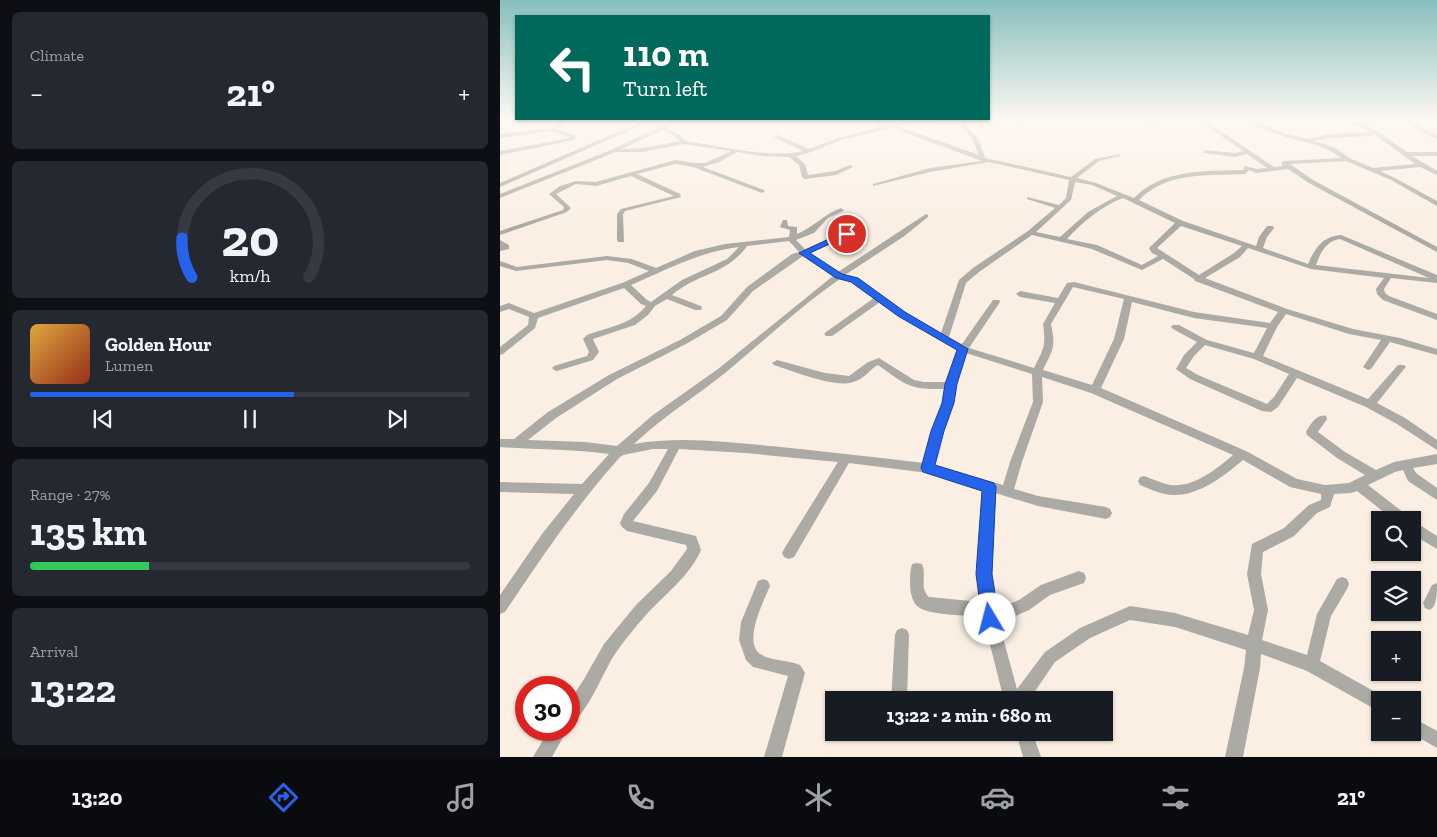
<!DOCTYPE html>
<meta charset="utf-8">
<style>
body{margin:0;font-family:"Zilla Slab",serif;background:#242831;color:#f1f3f6;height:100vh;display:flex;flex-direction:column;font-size:19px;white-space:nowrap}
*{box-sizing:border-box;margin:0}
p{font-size:16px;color:#9ea1a6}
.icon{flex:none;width:28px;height:28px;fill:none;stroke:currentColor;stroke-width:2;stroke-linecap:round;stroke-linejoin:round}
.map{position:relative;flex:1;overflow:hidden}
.side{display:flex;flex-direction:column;gap:12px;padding:12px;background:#0d0f14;width:500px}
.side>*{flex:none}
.guide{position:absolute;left:15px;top:15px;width:475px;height:105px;border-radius:0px;box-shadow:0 1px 4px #0004;background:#00695c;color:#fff;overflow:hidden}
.fabs{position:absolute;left:871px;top:511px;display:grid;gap:10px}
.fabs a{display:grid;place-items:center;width:50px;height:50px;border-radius:0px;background:#171b24;box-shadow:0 1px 4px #0004;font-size:25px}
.speed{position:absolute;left:15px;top:676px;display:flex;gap:10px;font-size:25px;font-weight:700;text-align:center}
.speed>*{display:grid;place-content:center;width:65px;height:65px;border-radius:50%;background:#171b24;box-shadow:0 1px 4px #0004;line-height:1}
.speed .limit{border:8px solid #d22;background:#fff;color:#111}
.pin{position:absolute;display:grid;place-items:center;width:42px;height:42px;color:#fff;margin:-21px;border:2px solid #fff;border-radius:50%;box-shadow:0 1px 5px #0007}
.me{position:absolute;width:55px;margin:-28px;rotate:352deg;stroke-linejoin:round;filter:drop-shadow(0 0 4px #0008)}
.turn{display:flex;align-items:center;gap:18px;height:105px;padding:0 25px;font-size:22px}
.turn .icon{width:65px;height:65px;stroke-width:2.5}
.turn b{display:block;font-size:35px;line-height:42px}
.big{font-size:38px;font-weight:700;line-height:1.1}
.side .card{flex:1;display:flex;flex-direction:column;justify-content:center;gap:8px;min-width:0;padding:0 18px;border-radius:8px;background:#242831}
.side .dial{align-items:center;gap:0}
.dial svg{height:130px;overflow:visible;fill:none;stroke:#363941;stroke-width:7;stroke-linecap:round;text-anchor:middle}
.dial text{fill:#f1f3f6;stroke:none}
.song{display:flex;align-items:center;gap:15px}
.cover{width:60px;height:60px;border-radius:8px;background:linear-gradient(135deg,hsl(40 70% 55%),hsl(10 70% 35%))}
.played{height:5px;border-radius:2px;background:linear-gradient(90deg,#2563eb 60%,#363941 60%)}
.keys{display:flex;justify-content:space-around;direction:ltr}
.heat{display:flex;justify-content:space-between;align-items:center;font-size:28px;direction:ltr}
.charge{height:8px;border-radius:4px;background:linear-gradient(90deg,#34c759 27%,#363941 0)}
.trip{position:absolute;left:325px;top:691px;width:288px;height:50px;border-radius:0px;background:#171b24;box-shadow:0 1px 4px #0004;font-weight:700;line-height:50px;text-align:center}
.tab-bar{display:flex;height:80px;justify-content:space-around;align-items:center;background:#090b0e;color:#9ea1a6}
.tab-bar .icon{width:35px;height:35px}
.tab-bar .current{color:#2563eb}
.tab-bar b{font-size:22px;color:#f1f3f6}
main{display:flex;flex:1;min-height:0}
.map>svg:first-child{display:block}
</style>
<main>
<section class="side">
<div class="card"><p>Climate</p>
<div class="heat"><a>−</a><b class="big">21°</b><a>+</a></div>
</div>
<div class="card dial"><svg viewBox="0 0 100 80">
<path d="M14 69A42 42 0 1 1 86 69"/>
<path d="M14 69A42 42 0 0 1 8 45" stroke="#2563eb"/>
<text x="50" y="56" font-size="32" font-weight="700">20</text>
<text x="50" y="72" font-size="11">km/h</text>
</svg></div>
<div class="card">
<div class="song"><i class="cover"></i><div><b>Golden Hour</b><p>Lumen</p></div></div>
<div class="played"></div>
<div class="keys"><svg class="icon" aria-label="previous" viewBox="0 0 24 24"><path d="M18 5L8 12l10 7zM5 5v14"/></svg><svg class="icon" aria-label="pause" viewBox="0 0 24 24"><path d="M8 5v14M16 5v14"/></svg><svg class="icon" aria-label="next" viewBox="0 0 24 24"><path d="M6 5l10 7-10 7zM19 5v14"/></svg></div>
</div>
<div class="card"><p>Range · 27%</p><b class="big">135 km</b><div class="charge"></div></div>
<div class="card"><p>Arrival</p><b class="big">13:22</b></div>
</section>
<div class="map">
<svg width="937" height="757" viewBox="0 0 937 757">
<rect width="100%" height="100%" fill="#fbefe3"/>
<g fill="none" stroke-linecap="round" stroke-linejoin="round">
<g fill="#abaaa4" fill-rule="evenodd">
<path d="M0 120H14L0 124Z"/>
<path d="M64 120H70L57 129 76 136 74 140 0 155V151L70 138 53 131 0 138V134L52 128Z"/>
<path d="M142 120H149L162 126 174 120H181L166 128 178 134 186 141C222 146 267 159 303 151L274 137V135H278L309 149 338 138 380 127 367 120H374L386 126 412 120H467L465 123 478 139 485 158 571 177 595 159 620 154V156L599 161 577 178 596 183 634 198C662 169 705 171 743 170L745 166 757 169 767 168 747 154 735 157 703 153V151L705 150 735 153 743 151 705 125 694 120H702L709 123 774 167 783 166 781 163 784 161 841 158C824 144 804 143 783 136 770 132 755 127 744 120H752L787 134 808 139 830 134 870 132 846 120C852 120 857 123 863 123 870 122 877 120 884 120L865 126 877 131 907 152H937V156H912L937 171V175L920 167 880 171 895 178 937 201V206L891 180 846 161 790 164 813 180 937 247V252L809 183 788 169 756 173 749 170 745 174C708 176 667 171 639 200L683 221 756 246 759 237 767 226H773L774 228 767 237 763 248 808 264C815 248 823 236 841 235L937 275V283L891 278 884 289 885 293 889 296 937 314V320L883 300 877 294 876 289 884 278 811 269 748 248 740 257 705 278 787 309 853 329 900 338 937 349V355L890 342 871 369 868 370 863 367 881 340 849 334 786 314 777 327 763 356 868 399 898 365H904L906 367 904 369 877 403 905 418 937 440V450L897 424 866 407 797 378 778 407 771 412 762 411 690 379 676 369 684 355 697 342 673 329 671 327 673 325H679L707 340 754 353 767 328 694 318 632 302 624 339 601 388 746 451 797 479 825 485 849 483 865 475 837 458 807 435 806 432C810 425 817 413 826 416L827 419 818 432 845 452 876 470 894 462 937 454V464L913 468 916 473 937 488V500L908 481 903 470 895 472 868 485 908 516 910 520H894L857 491 851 493 834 494 830 507 817 513 794 536 763 552 761 574 768 610 762 640 807 655 817 614 837 579 842 577 847 579 849 584 847 589 831 616 820 661 886 698V700H880V712L807 671 761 654 760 668 743 757H725L744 668 746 650 675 627 630 620 590 638 555 662 529 700H504L483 617C468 615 428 616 417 606 412 601 410 591 410 584 410 577 410 570 412 564L417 563 422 564C427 576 419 588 429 597L481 602 477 574 483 490 428 473 349 463 294 557 289 559 284 557 282 553 284 549 338 462 245 453 179 449 157 491 133 521 196 536 201 550C189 577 165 594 146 615 135 627 124 641 115 654 104 670 86 718 69 724V702L84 679 104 644 136 605 171 571 187 549 186 545 127 531 122 527 120 523 124 514 149 483 168 449H153L123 455 120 457C77 505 41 558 5 612L0 614V595L42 534 74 494 0 492V482L82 484 109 454C73 449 36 450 0 447V439H14L48 412 109 375 180 340 221 316 247 287 292 254 299 252 289 241 247 246C228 274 196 274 172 295L201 306 202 308 201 310H195L167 299 155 306 148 315 135 325 93 339 99 352 93 360 57 371 54 370 52 368 54 366 87 356 89 352 83 339 87 335C108 327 131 325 146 306L141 304 124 288 38 318 35 328 3 354 0 355V347L28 325 29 317 9 309 0 312V306L9 303 34 313 122 283 149 271 128 263 107 260 16 271 0 266V261L17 267 107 256 132 259 156 268 195 251 225 244 289 237 290 230 280 227 283 220H287L288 226 297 227V234C314 227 324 214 341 208L344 210 343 211 328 218 314 233 296 240 305 249 344 232H350V236L309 253 338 272 426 214 428 215V217L403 237 345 275 358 278 404 312 441 333 459 280 473 268 528 231 555 208 527 199V197L559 205 566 198 569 180 489 162 430 172 373 186V184L430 168 482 161 392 128 342 140 311 152 296 156 305 164 308 175 335 171 350 165 353 167 336 175 305 179 302 177 299 165 289 157 261 156 237 152 219 162 203 167 264 190 265 191 262 193 193 167 175 164 137 174 180 194 181 197 125 211 123 214 124 242H118L117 240V214L121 209 174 196 131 176 96 186 76 184 56 194 71 208 67 212 0 235V231L63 210 64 207 49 194 60 186 76 181 96 182 175 160 195 163H205L231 151 184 144 143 152H116L0 198V194L111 150 157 128 147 123 0 187V183L143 121ZM412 124 460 125 472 139 479 155 397 126ZM162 130 174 136 180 141 143 148 122 149ZM874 134 915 164 873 168 849 158 836 148 815 141 830 138 869 136ZM575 182 592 185 617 196 588 212 560 237 536 232 571 200ZM623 198 675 223 649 248 652 253 658 256 642 265 597 245 567 239C582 222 602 206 623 198ZM681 226 742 246 734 253 699 275 657 248ZM532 235 592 249 642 270 663 259 694 279 695 281 778 312 770 323 694 312 574 282 567 283 558 298 520 291 516 294 520 297 555 303 543 324C546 346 544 348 534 368L469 348 500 302 499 300H493L462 344 449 337 466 283 479 272ZM840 239 929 278 816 265C820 253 826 241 840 239ZM239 247 227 259 182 280 151 302 147 300 131 285C166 270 201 251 239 247ZM303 256 333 276 218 369 153 415 117 446 85 442 28 440 56 418 117 379 186 344 227 320 253 291ZM340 279 352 282 374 298 326 332 324 334 326 336H332L380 302 398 316 458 350 447 382H424L414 380 379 358 368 362 349 376 325 373 277 360 272 363 274 365C293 371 338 390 356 381 365 378 370 369 378 365 406 385 409 390 445 389L443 403 432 431 424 463C373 457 322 451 271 446 226 442 179 436 134 444 162 417 195 397 225 373 263 342 299 307 340 279ZM573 287 624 299 614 339 592 385 543 370C553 349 556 348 551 324ZM705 345 754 359 789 374 774 397 767 404 698 375 686 368 694 356ZM466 353 532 374 533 402 510 462 503 485 435 465 442 431 453 403 456 385ZM542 377 591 393 733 455C717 469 693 488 670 485 661 483 653 479 644 476L640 477 638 481 640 485C650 489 662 495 674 495 700 495 724 476 743 460L790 487 821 494V500L809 505 784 528 752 544 747 574 754 610 748 635 675 613 630 606 580 628 545 652 517 689 499 623 529 610 550 595 584 583 586 578 584 573 579 571 541 585 519 600 497 609 491 574 495 493 538 506 606 519 610 517 612 513 610 509 606 507 538 496 514 489 522 462 543 402Z"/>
<path d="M261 120H269L278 124 286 120H293L278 128Z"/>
<path d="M637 120H662L653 125Z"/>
<path d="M901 120H908L937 136V140Z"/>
<path d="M937 120 933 123 930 121 931 120Z"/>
<path d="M0 240 9 245V249L0 251Z"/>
<path d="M912 520 937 536V549L912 534Z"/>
<path d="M263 579 268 581 270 586C264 601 241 644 262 655 272 661 289 660 300 665L305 673 282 757H264L288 676 253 667 246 660 239 640 241 622 258 581Z"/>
<path d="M937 583C937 593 937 606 930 610L925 608 923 603 932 585Z"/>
<path d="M402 628 407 630 409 635 407 700H391L395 635 397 630Z"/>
<path d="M912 717 937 731V748L909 732H912Z"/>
<path d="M49 730H67L52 757H33Z"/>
<path d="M516 732H532L541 757H523Z"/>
</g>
</g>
<linearGradient id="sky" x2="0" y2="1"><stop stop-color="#87bfbe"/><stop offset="0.53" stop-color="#fdf8f2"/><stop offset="1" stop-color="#fdf8f2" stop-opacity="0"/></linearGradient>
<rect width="937" height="226" fill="url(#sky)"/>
<path fill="#2563eb" stroke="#184099" d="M344 232 351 234 310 253 342 274 358 278 405 312 468 349 457 384 454 403 444 431 435 465 494 483 496 487 492 574 499 619 496 625 490 627 485 625 482 619 476 574 482 491 423 472 421 468 431 431 442 403 445 384 457 350 398 316 351 282 336 278 299 253Z"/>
</svg>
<div class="fabs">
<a><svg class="icon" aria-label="search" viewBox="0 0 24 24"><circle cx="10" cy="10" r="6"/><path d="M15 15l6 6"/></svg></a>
<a><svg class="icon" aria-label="layers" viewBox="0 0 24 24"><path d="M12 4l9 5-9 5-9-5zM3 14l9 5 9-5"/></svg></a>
<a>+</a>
<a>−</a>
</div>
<div class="speed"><div class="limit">30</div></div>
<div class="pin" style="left:347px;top:234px;background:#d93025"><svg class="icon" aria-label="arrive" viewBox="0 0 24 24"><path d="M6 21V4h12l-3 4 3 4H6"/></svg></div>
<svg class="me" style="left:490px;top:619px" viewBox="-20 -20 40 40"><circle r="19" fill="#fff"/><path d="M0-13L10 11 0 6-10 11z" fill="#2563eb"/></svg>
<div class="trip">13:22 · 2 min · 680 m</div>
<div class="guide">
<div class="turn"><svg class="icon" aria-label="left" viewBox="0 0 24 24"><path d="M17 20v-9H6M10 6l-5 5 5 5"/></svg><div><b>110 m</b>Turn left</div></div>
</div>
</div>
</main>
<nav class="tab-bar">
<b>13:20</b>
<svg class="icon current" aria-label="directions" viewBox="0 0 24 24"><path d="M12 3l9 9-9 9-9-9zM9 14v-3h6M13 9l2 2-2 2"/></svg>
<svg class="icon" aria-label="music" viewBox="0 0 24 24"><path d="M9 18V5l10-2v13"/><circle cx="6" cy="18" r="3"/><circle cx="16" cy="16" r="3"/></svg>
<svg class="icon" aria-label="phone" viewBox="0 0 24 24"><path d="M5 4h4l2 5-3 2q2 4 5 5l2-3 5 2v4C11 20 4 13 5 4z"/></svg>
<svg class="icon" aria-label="climate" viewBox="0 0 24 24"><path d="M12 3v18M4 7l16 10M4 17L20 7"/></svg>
<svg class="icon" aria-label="car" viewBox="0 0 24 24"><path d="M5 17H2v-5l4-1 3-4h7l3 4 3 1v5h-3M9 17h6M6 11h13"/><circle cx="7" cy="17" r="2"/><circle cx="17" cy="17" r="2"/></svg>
<svg class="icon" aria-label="filters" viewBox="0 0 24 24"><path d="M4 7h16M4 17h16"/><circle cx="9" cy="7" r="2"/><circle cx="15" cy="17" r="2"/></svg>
<b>21°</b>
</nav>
